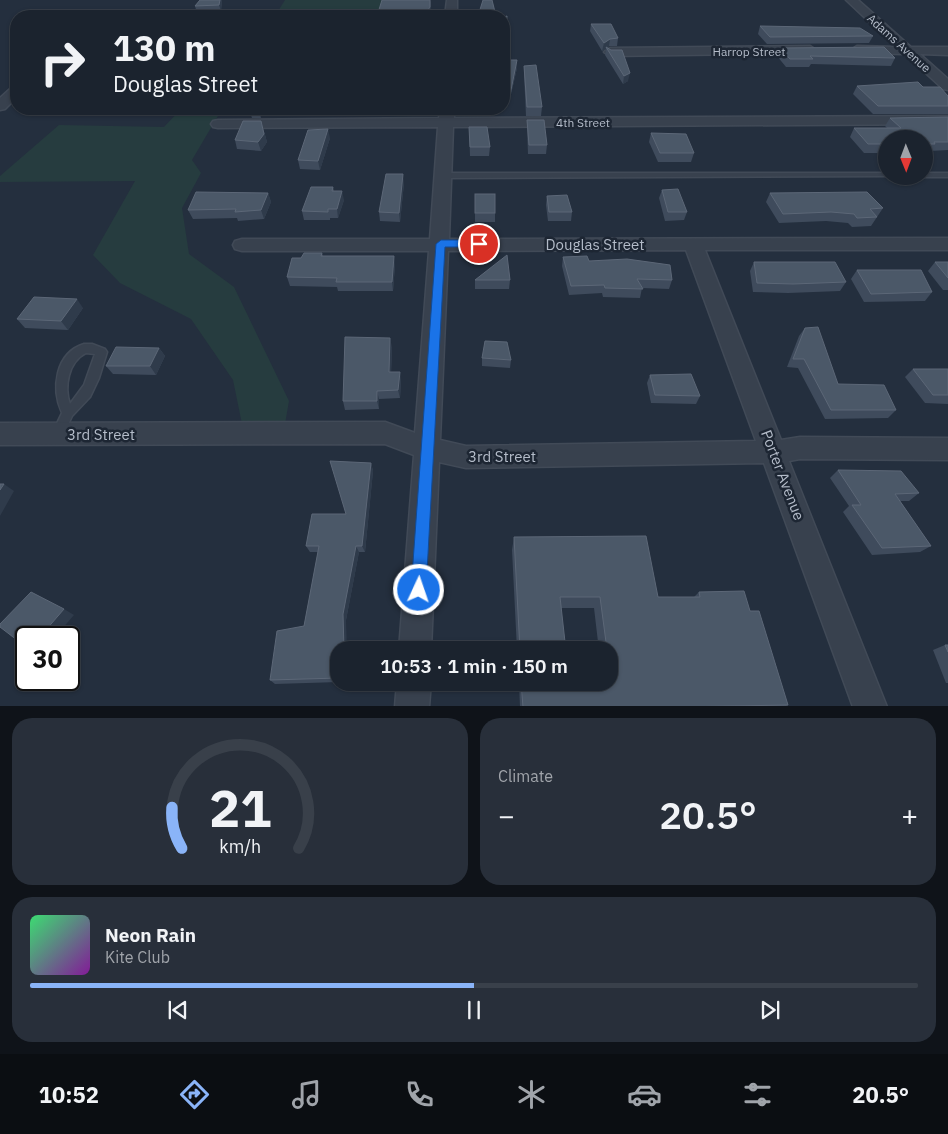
<!DOCTYPE html>
<meta charset="utf-8">
<style>
body{margin:0;font-family:"IBM Plex Sans",sans-serif;background:#282f3a;color:#f1f3f6;height:100vh;display:flex;flex-direction:column;font-size:19px;white-space:nowrap}
*{box-sizing:border-box;margin:0}
p{font-size:16px;color:#a0a4aa}
.icon{flex:none;width:28px;height:28px;fill:none;stroke:currentColor;stroke-width:2;stroke-linecap:round;stroke-linejoin:round}
.map{position:relative;height:706px;overflow:hidden}
.sheet{display:flex;flex-direction:column;gap:12px;padding:12px;background:#0f1319;flex:1}
.sheet>*{flex:none}
.top-card{position:absolute;left:10px;top:10px;width:500px;height:105px;border-radius:20px;box-shadow:0 1px 4px #0004,0 0 0 1px #39404a;background:#1b232e;color:#f1f3f6;overflow:hidden}
.needle{width:32px;rotate:179deg}
.fabs{position:absolute;left:878px;top:130px;display:grid;gap:10px}
.fabs a{display:grid;place-items:center;width:55px;height:55px;border-radius:50%;background:#1b232e;box-shadow:0 1px 4px #0004,0 0 0 1px #39404a;font-size:25px}
.speed{position:absolute;left:15px;top:626px;display:flex;gap:10px;font-size:25px;font-weight:700;text-align:center}
.speed>*{display:grid;place-content:center;width:65px;height:65px;border-radius:50%;background:#1b232e;box-shadow:0 1px 4px #0004,0 0 0 1px #39404a;line-height:1}
.speed .limit{border:2px solid #111;border-radius:8px;background:#fff;color:#111}
.pin{position:absolute;display:grid;place-items:center;width:42px;height:42px;color:#fff;margin:-21px;border:2px solid #fff;border-radius:50%;box-shadow:0 1px 5px #0007}
.me{position:absolute;width:55px;margin:-28px;rotate:3deg;stroke-linejoin:round;filter:drop-shadow(0 0 4px #0008)}
.turn{display:flex;align-items:center;gap:18px;height:105px;padding:0 20px;font-size:22px}
.turn .icon{width:65px;height:65px;stroke-width:2.5}
.turn b{display:block;font-size:35px;line-height:42px}
.big{font-size:38px;font-weight:600;line-height:1.1}
.sheet .card{flex:1;display:flex;flex-direction:column;justify-content:center;gap:8px;min-width:0;padding:0 18px;border-radius:20px;background:#282f3a}
.sheet .dial{align-items:center;gap:0}
.dial svg{height:130px;overflow:visible;fill:none;stroke:#39404a;stroke-width:7;stroke-linecap:round;text-anchor:middle}
.dial text{fill:#f1f3f6;stroke:none}
.song{display:flex;align-items:center;gap:15px}
.cover{width:60px;height:60px;border-radius:8px;background:linear-gradient(135deg,hsl(140 70% 55%),hsl(290 70% 35%))}
.played{height:5px;border-radius:2px;background:linear-gradient(90deg,#8ab4f8 50%,#39404a 50%)}
.keys{display:flex;justify-content:space-around;direction:ltr}
.heat{display:flex;justify-content:space-between;align-items:center;font-size:28px;direction:ltr}
.sheet .tiles{flex:1;display:grid;gap:12px;grid-template-columns:1fr 1fr}
.card:last-child{grid-column:span 2}
.trip{position:absolute;left:330px;top:641px;width:288px;height:50px;border-radius:20px;background:#1b232e;box-shadow:0 1px 4px #0004,0 0 0 1px #39404a;font-weight:600;line-height:50px;text-align:center}
.dock{display:flex;height:80px;justify-content:space-around;align-items:center;background:#0b0e12;color:#a0a4aa}
.dock .icon{width:35px;height:35px}
.dock .active{color:#8ab4f8}
.dock b{font-size:22px;color:#f1f3f6}
.map>svg:first-child{display:block}
</style>
<div class="map">
<svg width="948" height="707" viewBox="0 0 948 707">
<rect width="100%" height="100%" fill="#242f3e"/>
<g fill="#263c3f">
<path d="M285 0H399L406 9H361L360 16H275Z"/>
<path d="M181 109H222L192 160 201 173 182 208 189 254 234 287 289 401 285 424H242L233 380 191 319 120 283 93 255 135 181 0 182V176L59 125 164 127Z"/>
</g>
<g fill="none" stroke-linecap="round" stroke-linejoin="round">
<defs>
<g id="service">
<path d="M443 173H886V176H889L440 178V174Z"/>
<path d="M924 173H948V177H921L924 176Z"/>
<path d="M84 344H92L105 349 107 352 99 378 90 397 72 416 62 438 58 439 54 438 52 434 62 413C51 389 55 353 84 344ZM86 353 95 354 84 385 70 404C64 387 68 362 86 353Z"/>
</g>
<g id="minor">
<path d="M447 0H457V16H445Z"/>
<path d="M846 0H858L911 47H948V55L920 54 948 79V90L943 89 905 54 853 53 851 50 857 46 896 47Z"/>
<path d="M810 46 816 50 814 53 610 56 604 52 610 48Z"/>
<path d="M16 87V98L5 109 0 110V98L11 88Z"/>
<path d="M440 109H454V118L948 116V124L453 127 449 239 948 238V250H705L781 440 800 437 948 438V460L800 459 789 461 887 707H853L764 463 466 468 439 462 431 650H399L414 455 385 444 0 445V423L385 422 415 433 429 251H242L235 249 233 245 235 241 242 239H430L438 127 218 128 213 127 211 124 213 121 218 120 439 118ZM686 250 756 441 466 446 440 440 448 251Z"/>
<path d="M397 682H431L429 707H395Z"/>
</g>
</defs>
<use href="#service" stroke="#414a57" stroke-width="3"/>
<use href="#minor" stroke="#414a57" stroke-width="3"/>
<use href="#service" fill="#38414e" fill-rule="evenodd"/>
<use href="#minor" fill="#38414e" fill-rule="evenodd"/>
</g>
<g fill="#3f4b5c" fill-rule="evenodd">
<path d="M200 0H222L221 11 197 13 195 6Z"/>
<path d="M504 17V60L517 68 509 103H504Z"/>
<path d="M591 24 618 38 617 46H609L607 48 628 81 623 84 605 55 606 49 602 51 590 31Z"/>
<path d="M760 26 873 36 869 43 767 44 758 34Z"/>
<path d="M780 48 895 58 891 66 811 64 809 67H786L777 56Z"/>
<path d="M524 66 542 107 541 116H526L524 74Z"/>
<path d="M857 86 923 87 948 96V114H873L853 94Z"/>
<path d="M249 109H259L261 118H252Z"/>
<path d="M948 117V150L930 151 929 152H924V139H886V153H864L850 137 854 128H887L885 126 890 118Z"/>
<path d="M527 120 547 145 546 154H528L527 128Z"/>
<path d="M261 121 267 142 261 151 237 149 235 140Z"/>
<path d="M469 127 490 147 489 156H470Z"/>
<path d="M651 133 694 153 691 162H658L649 142Z"/>
<path d="M330 138 320 170 300 169 298 160Z"/>
<path d="M404 183 400 222 380 221 379 212Z"/>
<path d="M333 187 334 191 344 200 338 218H330V220H304L302 211Z"/>
<path d="M662 190 687 212 684 220 665 221 659 198Z"/>
<path d="M268 193 271 202 264 219 238 221 237 218 193 219 188 210Z"/>
<path d="M770 193 883 208 871 226 852 227 848 223 826 221 779 223 766 202Z"/>
<rect x="475" y="194" width="20" height="28"/>
<path d="M547 196 572 212 571 221H548L546 205Z"/>
<path d="M322 253 323 256 395 265 393 291H338L337 287 290 286 287 277 301 258Z"/>
<path d="M563 257 589 261 672 280 669 289 642 288 640 298 603 297 602 293 569 295 562 266Z"/>
<path d="M754 262 846 282 840 291 788 293 753 292 750 271Z"/>
<path d="M935 262H948V290H943L928 271Z"/>
<path d="M857 270 932 292 925 301 864 302 851 279Z"/>
<path d="M475 280H510L509 289H475Z"/>
<path d="M83 308 68 330 25 328 17 319Z"/>
<path d="M805 328 838 384 896 410 888 418 825 419 798 368 787 367 799 336Z"/>
<path d="M392 347 391 372 401 380 400 398 379 399V409L345 410 343 401Z"/>
<path d="M159 348 165 356 156 375 113 374 106 366Z"/>
<path d="M482 358 511 360 510 368 482 366Z"/>
<path d="M913 369H948V404L925 403 905 377Z"/>
<path d="M650 375 700 396 696 404 651 403 647 383Z"/>
<path d="M371 463 373 471 365 552H359L346 620 339 650V682L275 684 270 680 304 626 318 552H310L306 546 346 514Z"/>
<path d="M838 470 919 493 909 501H900L931 546 920 552 872 555 843 512 849 506 830 478Z"/>
<path d="M514 537 658 597H694L699 592 750 611 788 705 784 707H520L519 682H609V650H517L512 550ZM561 608H594L598 642H565Z"/>
<path d="M945 645H948V683H946L933 650Z"/>
</g>
<g fill="#2f3b4b">
<path d="M220 0H222L221 11 219 5Z"/>
<path d="M431 0V13L428 16H424Z"/>
<path d="M610 39 609 46 607 48 606 47V49L602 51 604 43Z"/>
<path d="M517 60V68L509 103 510 95Z"/>
<path d="M630 73 628 81 623 84 624 76Z"/>
<path d="M261 121 267 142 261 151 258 142Z"/>
<path d="M328 129 330 138 320 170 318 161Z"/>
<path d="M403 174 404 183 400 222 399 213Z"/>
<path d="M342 191 344 200 338 218 337 209Z"/>
<path d="M268 193 271 202 264 219 261 210Z"/>
<path d="M394 256 395 265 393 291 392 282Z"/>
<path d="M77 299 83 308 68 330 61 321Z"/>
<path d="M390 338 392 347 391 380 389 372Z"/>
<path d="M159 348 165 356 156 375 150 366Z"/>
<path d="M400 372 401 380 400 398 398 390Z"/>
<path d="M377 391 379 399V409L377 401Z"/>
<path d="M371 463 373 471 365 552 362 546Z"/>
<path d="M4 484 14 491 0 516V490Z"/>
<path d="M356 546 359 552 346 620 347 650H344L343 614Z"/>
<path d="M64 609 74 615 54 638H39Z"/>
</g>
<g fill="#4b5868" stroke="#5c6777" fill-rule="evenodd">
<path d="M200 0H220L219 5 195 6Z"/>
<path d="M382 0H430V7L424 16H377Z"/>
<path d="M483 0H492L496 16H478Z"/>
<path d="M507 16 504 60H517L510 95H504V17Z"/>
<path d="M591 24H611L618 38 610 39 604 43Z"/>
<path d="M760 26 860 28 873 36 770 37Z"/>
<path d="M606 47 611 50H622L630 73 624 76Z"/>
<path d="M884 47 895 58 810 56 813 59H790L780 48Z"/>
<path d="M536 65 542 107H527L524 66Z"/>
<path d="M918 82 923 87H940L948 96V106H878L857 86Z"/>
<path d="M948 117V142H934L935 144H924V139H886V144H868L854 128H901L890 118Z"/>
<path d="M527 120H544L547 145H529Z"/>
<path d="M243 121H261L264 134 258 142 235 140Z"/>
<path d="M469 127H487L490 147H470Z"/>
<path d="M328 129 318 161 298 160 308 130Z"/>
<path d="M651 133 686 134 694 153H660Z"/>
<path d="M386 174H403L399 213 379 212Z"/>
<path d="M311 187H333L332 191H342L337 209H328V212L302 211Z"/>
<path d="M678 189 687 212H668L662 190Z"/>
<path d="M196 192 268 193 261 210 235 212 236 209 188 210Z"/>
<path d="M867 192 883 208 870 209 877 217 857 218 854 214 831 212 783 214 770 193Z"/>
<rect x="475" y="194" width="20" height="19"/>
<path d="M567 195 572 212H549L547 196Z"/>
<path d="M304 253H322L321 256H394L392 282H336L337 278 287 277 292 258H301Z"/>
<path d="M507 255 510 280H475Z"/>
<path d="M587 256 589 261 627 259 670 265 672 280 637 279 643 289 605 288 604 285 571 286 563 257Z"/>
<path d="M754 262H835L846 282 793 284 757 283Z"/>
<path d="M935 262H948V278Z"/>
<path d="M857 270H921L932 292 871 294Z"/>
<path d="M34 297 77 299 61 321 17 319Z"/>
<path d="M818 327 838 384 884 385 896 410H831L804 359H793L805 328Z"/>
<path d="M345 337 390 338 389 372H400L398 390 377 391V401H343Z"/>
<path d="M485 341 507 342 511 360 482 358Z"/>
<path d="M116 347 159 348 150 366H106Z"/>
<path d="M913 369H948V395H933Z"/>
<path d="M691 374 700 396 655 395 650 375Z"/>
<path d="M330 461 371 463 362 546H356L343 614 344 650H339V678L270 680 277 631 304 626 319 546H306L312 514H346Z"/>
<path d="M838 470 901 471 919 493 895 494 931 546 882 548 852 505H861Z"/>
<path d="M0 484H4L0 490Z"/>
<path d="M646 536 658 597H700L699 592 744 591 750 611H759L788 705 676 707H523L521 682H609V650H520L514 537ZM560 597H600L606 642H565Z"/>
<path d="M31 592 64 609 39 638H26V647L0 627V624Z"/>
<path d="M945 645H948V652Z"/>
</g>
<path fill="#1a73e8" stroke="#114b97" d="M441 240H479L484 244 479 247H445L426 590 424 596 419 598 413 596 411 590 436 244Z"/>
<g text-anchor="middle" dominant-baseline="central" stroke-width="5" stroke-linejoin="round" paint-order="stroke">
<g font-size="12" fill="#b4bcc9" stroke="#1d2633">
<text transform="translate(899 43) rotate(42)">Adams Avenue</text>
<text x="749" y="51">Harrop Street</text>
<text x="583" y="122">4th Street</text>
</g>
<g font-size="15" fill="#b4bcc9" stroke="#1d2633">
<text x="595" y="244">Douglas Street</text>
<text x="101" y="434">3rd Street</text>
<text x="502" y="456">3rd Street</text>
<text transform="translate(783 475) rotate(69)">Porter Avenue</text>
</g>
</g>
</svg>
<div class="fabs">
<a><svg class="needle" viewBox="-14 -14 28 28"><path d="M0-13l5 13h-10z" fill="#e53935"/><path d="M0 13l5-13h-10z" fill="#a0a4aa"/></svg></a>
</div>
<div class="speed"><div class="limit">30</div></div>
<div class="pin" style="left:479px;top:244px;background:#d93025"><svg class="icon" aria-label="arrive" viewBox="0 0 24 24"><path d="M6 21V4h12l-3 4 3 4H6"/></svg></div>
<svg class="me" style="left:419px;top:590px" viewBox="-20 -20 40 40"><circle r="17" fill="#1a73e8" stroke="#fff" stroke-width="3"/><path d="M0-11L8 9 0 5-8 9z" fill="#fff"/></svg>
<div class="trip">10:53 · 1 min · 150 m</div>
<div class="top-card">
<div class="turn"><svg class="icon" aria-label="right" viewBox="0 0 24 24"><path d="M7 20v-9h11M14 6l5 5-5 5"/></svg><div><b>130 m</b>Douglas Street</div></div>
</div>
</div>
<section class="sheet">
<div class="tiles">
<div class="card dial"><svg viewBox="0 0 100 80">
<path d="M14 69A42 42 0 1 1 86 69"/>
<path d="M14 69A42 42 0 0 1 8 44" stroke="#8ab4f8"/>
<text x="50" y="56" font-size="32" font-weight="700">21</text>
<text x="50" y="72" font-size="11">km/h</text>
</svg></div>
<div class="card"><p>Climate</p>
<div class="heat"><a>−</a><b class="big">20.5°</b><a>+</a></div>
</div>
<div class="card">
<div class="song"><i class="cover"></i><div><b>Neon Rain</b><p>Kite Club</p></div></div>
<div class="played"></div>
<div class="keys"><svg class="icon" aria-label="previous" viewBox="0 0 24 24"><path d="M18 5L8 12l10 7zM5 5v14"/></svg><svg class="icon" aria-label="pause" viewBox="0 0 24 24"><path d="M8 5v14M16 5v14"/></svg><svg class="icon" aria-label="next" viewBox="0 0 24 24"><path d="M6 5l10 7-10 7zM19 5v14"/></svg></div>
</div>
</div>
</section>
<nav class="dock">
<b>10:52</b>
<svg class="icon active" aria-label="directions" viewBox="0 0 24 24"><path d="M12 3l9 9-9 9-9-9zM9 14v-3h6M13 9l2 2-2 2"/></svg>
<svg class="icon" aria-label="music" viewBox="0 0 24 24"><path d="M9 18V5l10-2v13"/><circle cx="6" cy="18" r="3"/><circle cx="16" cy="16" r="3"/></svg>
<svg class="icon" aria-label="phone" viewBox="0 0 24 24"><path d="M5 4h4l2 5-3 2q2 4 5 5l2-3 5 2v4C11 20 4 13 5 4z"/></svg>
<svg class="icon" aria-label="climate" viewBox="0 0 24 24"><path d="M12 3v18M4 7l16 10M4 17L20 7"/></svg>
<svg class="icon" aria-label="car" viewBox="0 0 24 24"><path d="M5 17H2v-5l4-1 3-4h7l3 4 3 1v5h-3M9 17h6M6 11h13"/><circle cx="7" cy="17" r="2"/><circle cx="17" cy="17" r="2"/></svg>
<svg class="icon" aria-label="filters" viewBox="0 0 24 24"><path d="M4 7h16M4 17h16"/><circle cx="9" cy="7" r="2"/><circle cx="15" cy="17" r="2"/></svg>
<b>20.5°</b>
</nav>
